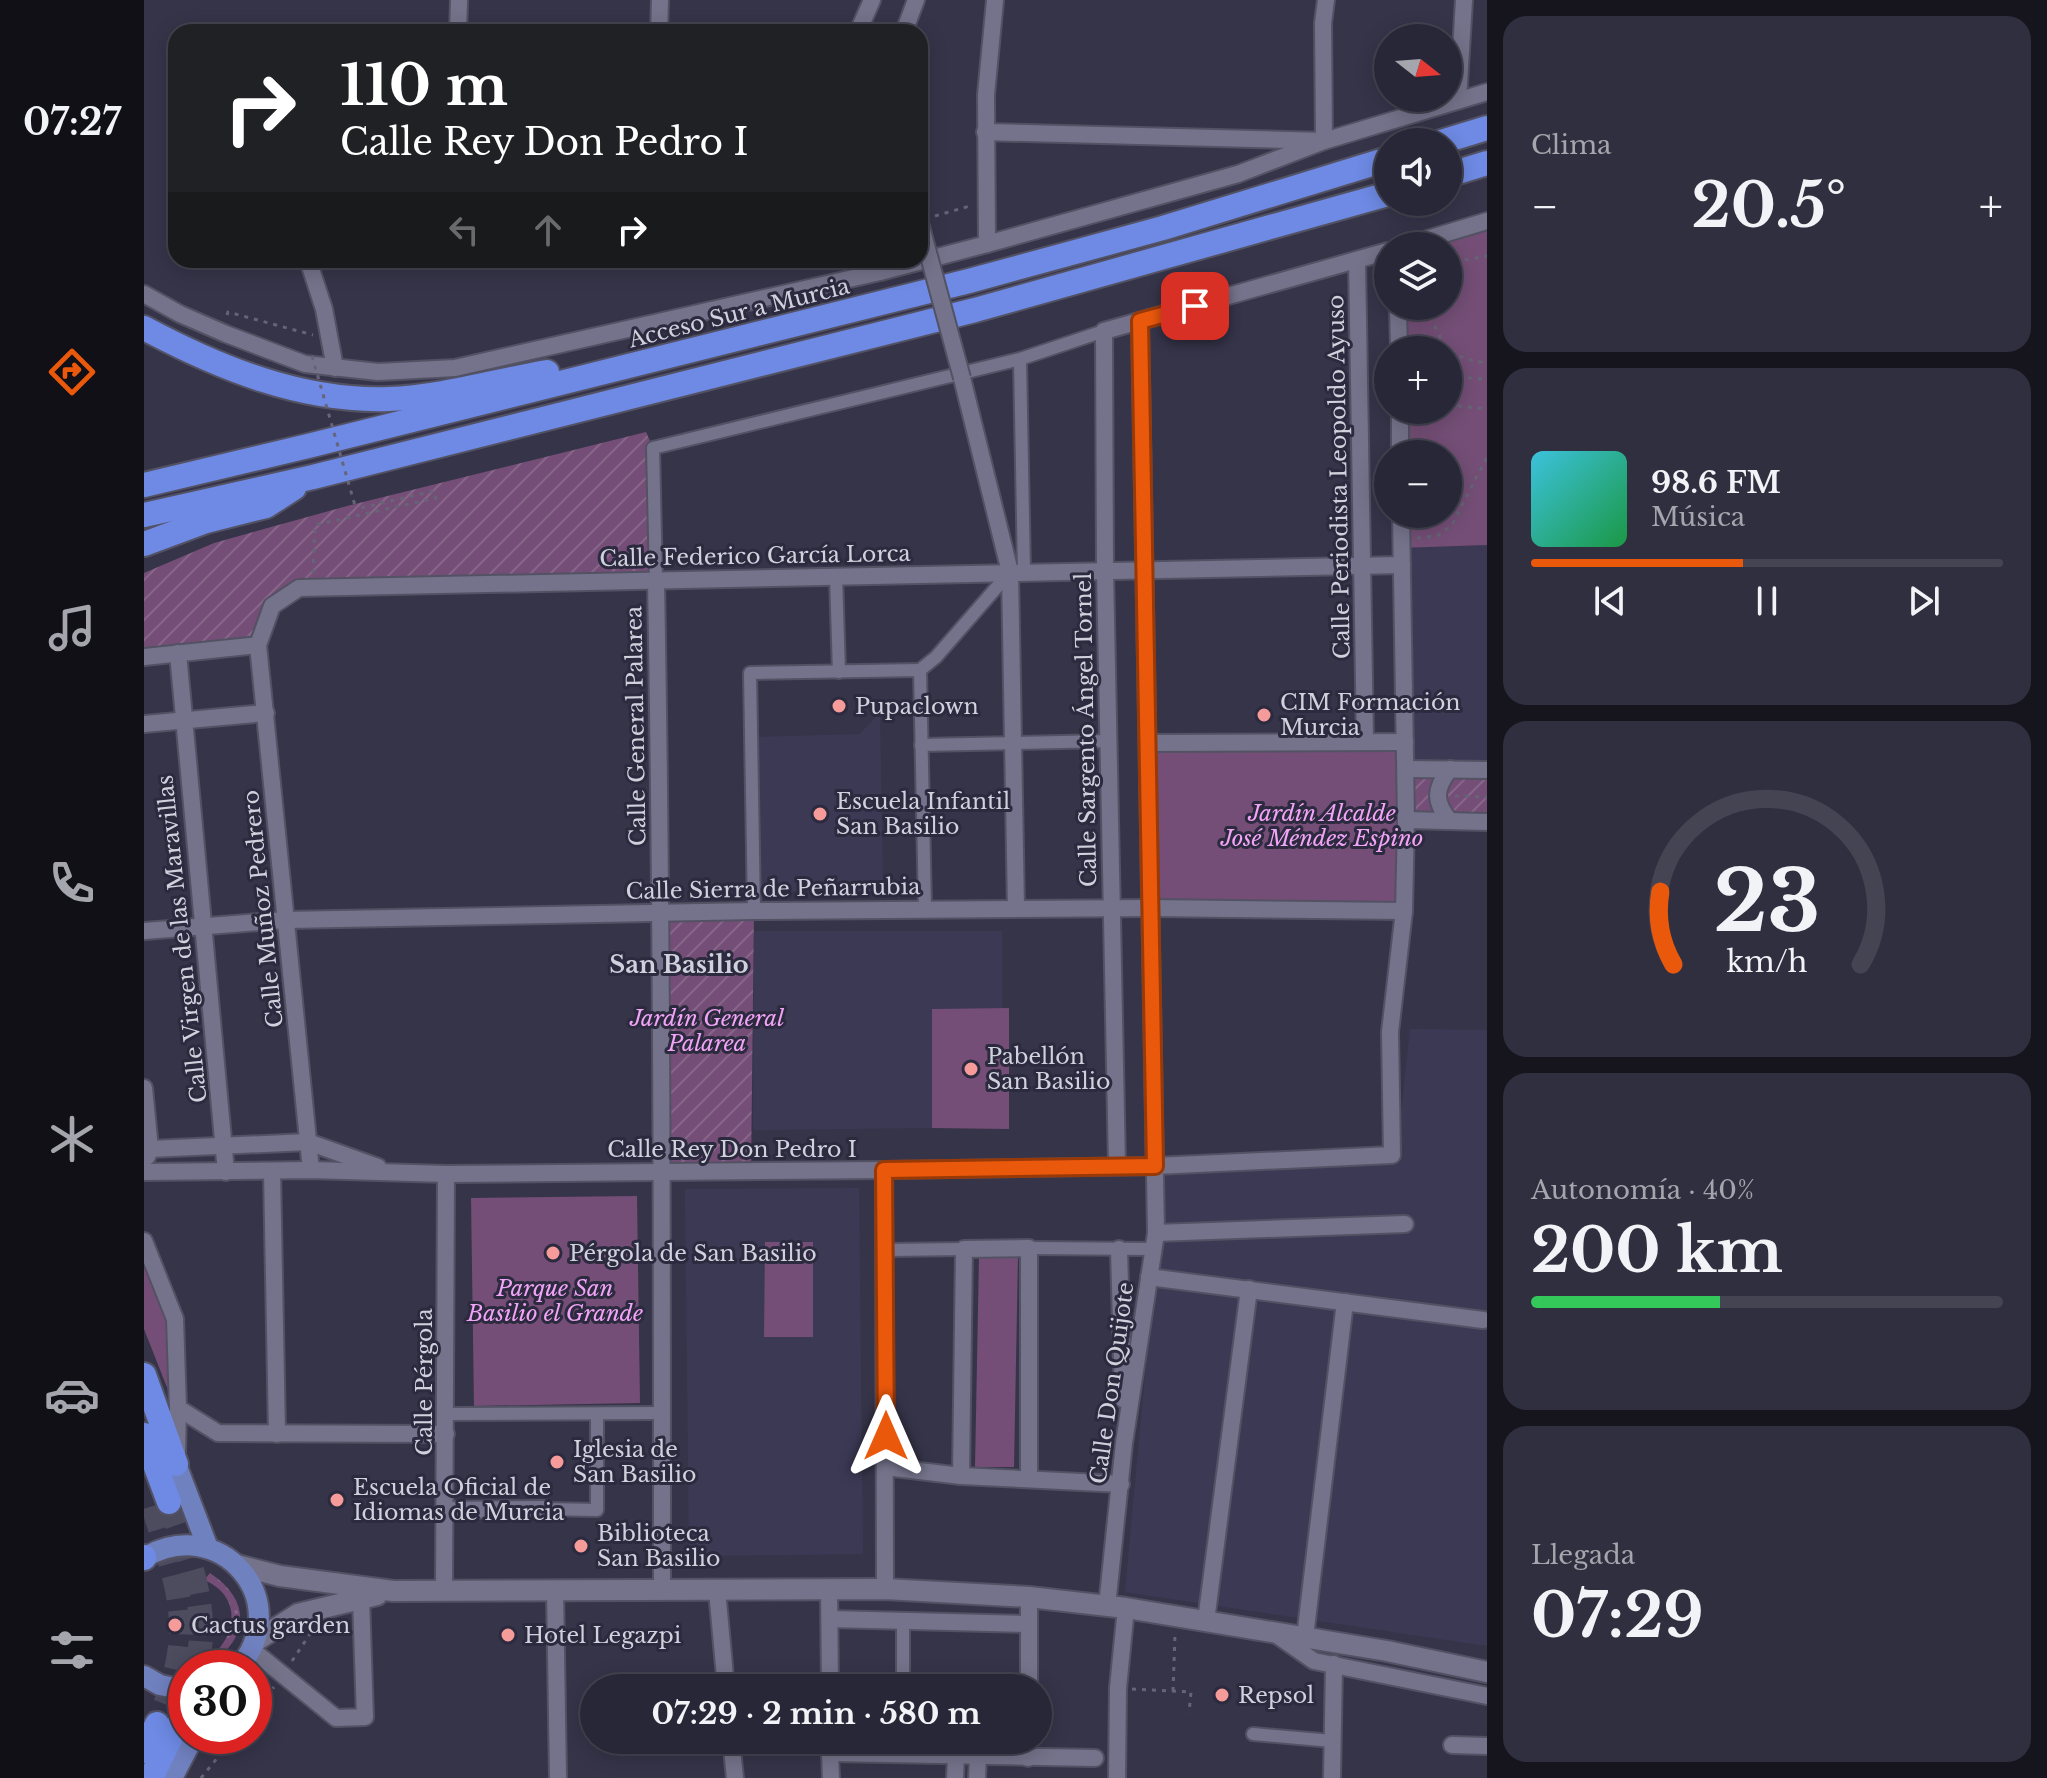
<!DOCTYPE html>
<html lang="es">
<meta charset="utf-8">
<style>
body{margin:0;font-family:"Libre Baskerville",serif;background:#302f3f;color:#f1f3f6;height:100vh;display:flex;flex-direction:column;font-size:30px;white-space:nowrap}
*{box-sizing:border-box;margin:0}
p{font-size:26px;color:#a5a5ad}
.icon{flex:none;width:44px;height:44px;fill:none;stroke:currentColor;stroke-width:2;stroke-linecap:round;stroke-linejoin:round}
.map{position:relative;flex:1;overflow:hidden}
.details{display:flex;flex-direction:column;gap:16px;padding:16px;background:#16151e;width:560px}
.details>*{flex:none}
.banner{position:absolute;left:24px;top:24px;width:760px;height:244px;border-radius:24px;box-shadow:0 4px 20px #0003,0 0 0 2px #444452;background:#202124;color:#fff;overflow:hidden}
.needle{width:52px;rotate:107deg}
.tools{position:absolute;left:1230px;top:24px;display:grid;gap:16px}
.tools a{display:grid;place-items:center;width:88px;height:88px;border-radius:50%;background:#282737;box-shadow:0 4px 20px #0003,0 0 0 2px #444452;font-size:40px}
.speed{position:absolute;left:24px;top:1650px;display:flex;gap:16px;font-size:40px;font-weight:700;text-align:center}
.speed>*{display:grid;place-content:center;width:104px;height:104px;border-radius:50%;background:#282737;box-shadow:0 4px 20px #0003,0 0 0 2px #444452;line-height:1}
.speed .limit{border:12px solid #d22;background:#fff;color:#111}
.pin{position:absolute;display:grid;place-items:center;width:68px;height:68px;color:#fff;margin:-34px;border-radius:16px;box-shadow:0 4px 12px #0006}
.me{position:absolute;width:88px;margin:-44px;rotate:0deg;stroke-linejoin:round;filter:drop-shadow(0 0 6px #0008)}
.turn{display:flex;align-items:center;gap:28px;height:168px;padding:0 40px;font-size:36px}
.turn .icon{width:104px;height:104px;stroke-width:2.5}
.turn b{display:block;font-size:56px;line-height:68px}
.lanes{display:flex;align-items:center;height:76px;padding:0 40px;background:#0003;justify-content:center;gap:40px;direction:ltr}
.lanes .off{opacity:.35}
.big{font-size:60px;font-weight:700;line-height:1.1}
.details .card{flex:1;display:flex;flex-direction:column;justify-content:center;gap:12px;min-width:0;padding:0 28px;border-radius:24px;background:#302f3f}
.details .dial{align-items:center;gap:0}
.dial svg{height:208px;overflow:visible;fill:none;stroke:#444452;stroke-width:7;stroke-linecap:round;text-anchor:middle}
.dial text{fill:#f1f3f6;stroke:none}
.song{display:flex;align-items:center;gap:24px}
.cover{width:96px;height:96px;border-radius:12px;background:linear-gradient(135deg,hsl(190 70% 55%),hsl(140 70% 35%))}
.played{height:8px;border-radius:4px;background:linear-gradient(90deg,#ea580c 45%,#444452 45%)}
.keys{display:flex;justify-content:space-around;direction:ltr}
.heat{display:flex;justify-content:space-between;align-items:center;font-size:44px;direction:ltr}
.charge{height:12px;border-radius:6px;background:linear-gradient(90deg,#34c759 40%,#444452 0)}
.trip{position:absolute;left:436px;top:1674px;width:472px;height:80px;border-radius:40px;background:#282737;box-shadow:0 4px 20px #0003,0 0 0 2px #444452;font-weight:700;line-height:80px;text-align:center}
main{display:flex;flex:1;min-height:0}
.menu{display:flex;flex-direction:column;width:144px;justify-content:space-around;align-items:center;background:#101016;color:#a5a5ad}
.menu .icon{width:56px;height:56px}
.menu .current{color:#ea580c}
.menu b{font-size:36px;color:#f1f3f6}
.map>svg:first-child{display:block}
</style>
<main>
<nav class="menu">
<b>07:27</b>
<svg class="icon current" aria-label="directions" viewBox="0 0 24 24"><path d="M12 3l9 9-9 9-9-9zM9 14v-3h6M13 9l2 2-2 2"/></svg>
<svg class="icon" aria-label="music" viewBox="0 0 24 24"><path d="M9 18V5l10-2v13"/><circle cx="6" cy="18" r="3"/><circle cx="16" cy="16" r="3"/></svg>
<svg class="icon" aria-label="phone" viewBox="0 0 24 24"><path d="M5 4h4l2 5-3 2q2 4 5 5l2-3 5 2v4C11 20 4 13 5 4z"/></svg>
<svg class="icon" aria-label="climate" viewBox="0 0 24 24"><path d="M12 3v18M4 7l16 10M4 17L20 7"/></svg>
<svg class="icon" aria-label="car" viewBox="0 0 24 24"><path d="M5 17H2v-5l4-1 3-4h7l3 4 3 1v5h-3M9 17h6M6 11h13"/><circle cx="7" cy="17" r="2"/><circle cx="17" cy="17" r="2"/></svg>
<svg class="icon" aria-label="filters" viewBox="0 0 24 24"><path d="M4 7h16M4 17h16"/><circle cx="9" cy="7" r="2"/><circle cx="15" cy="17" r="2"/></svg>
</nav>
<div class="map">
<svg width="1343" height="1778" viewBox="0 0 1343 1778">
<defs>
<pattern id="grass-dots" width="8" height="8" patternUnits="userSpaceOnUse" patternTransform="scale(2)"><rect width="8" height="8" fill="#744e76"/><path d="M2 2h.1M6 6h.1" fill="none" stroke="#876689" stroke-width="1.8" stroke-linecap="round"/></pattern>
<pattern id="garden-furrows" width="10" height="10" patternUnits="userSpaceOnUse" patternTransform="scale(2)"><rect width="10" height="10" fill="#744e76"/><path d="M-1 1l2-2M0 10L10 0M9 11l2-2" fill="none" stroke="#876689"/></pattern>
</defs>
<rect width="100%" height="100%" fill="#363449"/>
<g fill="#3c3955">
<path d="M1343 545V770L1262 769 1257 548Z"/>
<path d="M736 712 739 891H615L613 737 716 734Z"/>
<path d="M610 931H858V1008L788 1009V1128L609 1130Z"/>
<path d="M1266 1029 1343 1030V1646L981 1592 1020 1169 1252 1161Z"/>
<path d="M715 1188 719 1554 545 1556 541 1189Z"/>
</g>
<path fill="url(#grass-dots)" d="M66 1573C107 1600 106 1638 65 1665L62 1660C94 1639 99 1596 60 1580Z"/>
<g fill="#744e76">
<path d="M1343 221V545L1257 548V514H1304V454H1256V410H1304V350H1255L1254 306H1304V246H1260Z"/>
<path d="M1261 742 1260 911 1007 908 1004 743Z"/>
<path d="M865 1008V1129L788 1128V1009Z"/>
<path d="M493 1196 496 1403 330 1406 327 1198Z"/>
<path d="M0 1241 31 1319 34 1408 22 1385 0 1329Z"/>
<path d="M621 1242H669V1337H620Z"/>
<path d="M835 1256H874L870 1467H831Z"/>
<path d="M758 1740H884V1758L758 1755Z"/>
</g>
<g fill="url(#garden-furrows)">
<path d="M502 432 509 448 512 581 156 588 128 606 114 645 0 657V573L70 543 203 506Z"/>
<path d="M1262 769 1343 770V822L1262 820Z"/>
<path d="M610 911 607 1171 516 1172 518 912Z"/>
</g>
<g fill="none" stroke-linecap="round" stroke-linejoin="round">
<g stroke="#4d4c5f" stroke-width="24" stroke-dasharray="24 12" stroke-linecap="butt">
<path d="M25 1502C45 1559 66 1606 53 1668"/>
<path d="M9 1506C37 1597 53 1632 13 1724"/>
<path d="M32 1727 42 1700"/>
</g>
<defs>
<g id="pedestrian">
<path d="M876 359 880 572"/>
<path d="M692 576 695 672"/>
<path d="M512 581 509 448 876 359 960 331"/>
<path d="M776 670 792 657 866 572"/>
<path d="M777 745 965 741"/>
<path d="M610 911 606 673 776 670 781 909"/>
<path d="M885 1248 1009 1249"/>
<path d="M742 1250 820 1249"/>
<path d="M302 1414 518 1413"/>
<path d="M400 1509 453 1510V1414"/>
<path d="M759 1688V1621"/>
<path d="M1109 1734 1188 1741"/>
</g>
<g id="minor">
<path d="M314 32 315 0"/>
<path d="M515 32 516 0"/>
<path d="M714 32 728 0"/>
<path d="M760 32 772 0"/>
<path d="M1314 100 1320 0"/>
<path d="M841 132 1180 141 1179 23 1182 0"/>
<path d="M843 244 842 95 851 0"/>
<path d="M1260 246 1343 221"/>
<path d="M164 260 180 309 191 368"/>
<path d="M1213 260 1221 741"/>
<path d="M0 294 36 314 82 334 161 364 234 372 311 368 736 272 843 244 1094 174 1180 141 1343 92"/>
<path d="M1254 306 1255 350"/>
<path d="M818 378 866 572 872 909"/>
<path d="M1256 410V454"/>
<path d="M512 581C518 917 518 1254 518 1590"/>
<path d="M34 653 82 1172"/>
<path d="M0 657 114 645"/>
<path d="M0 724 122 713"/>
<path d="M1004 743 1261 742"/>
<path d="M1262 769 1343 770"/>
<path d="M1306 769C1290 789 1290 802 1306 821"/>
<path d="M1262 820 1343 822"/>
<path d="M0 931 142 920 610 911 1007 908 1260 911"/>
<path d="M0 1088 6 1149 3 1157"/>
<path d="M6 1149 164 1142 234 1167"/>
<path d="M973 1166 961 571 960 331 1244 251"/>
<path d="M167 1170 114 645 128 606 155 588 1258 565"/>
<path d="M740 1170 741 1589"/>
<path d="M128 1171 133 1434"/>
<path d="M0 1172 167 1170 302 1174 740 1170 1011 1166 1248 1155 1246 1032 1260 911 1262 820 1257 514"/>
<path d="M1012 1233 1261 1224"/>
<path d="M0 1241 31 1319 34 1408 33 1454"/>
<path d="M975 1249 979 1399"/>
<path d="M1005 1277 1339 1320"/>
<path d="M34 1408 74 1433 302 1434"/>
<path d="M742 1467 817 1476 977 1484"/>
<path d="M817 1476 820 1249 885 1248V1479"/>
<path d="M301 1510 400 1509"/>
<path d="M685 1589 686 1688"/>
<path d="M411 1590 414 1778"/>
<path d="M573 1590 582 1688"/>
<path d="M300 1591 302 1174"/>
<path d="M963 1606 980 1443 1012 1233 996 321"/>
<path d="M686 1619 885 1624"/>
<path d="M1062 1621 1105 1289"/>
<path d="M1130 1633 1170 1661 1343 1696"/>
<path d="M1161 1637 1201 1302"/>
<path d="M107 1649 192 1718 221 1717 217 1599"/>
<path d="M885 1688V1597"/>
<path d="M587 1740 591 1778"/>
<path d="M686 1740V1753L951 1758"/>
<path d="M1308 1745 1343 1746"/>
<path d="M686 1753 687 1778"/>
<path d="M884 1758V1740"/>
<path d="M811 1778 812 1756"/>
<path d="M833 1778 834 1757"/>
<path d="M973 1778 974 1688 982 1608"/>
<path d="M1188 1778 1190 1664"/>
</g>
<g id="secondary">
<path d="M93 1565 136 1576 249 1591 741 1589 885 1597 982 1608 1243 1651 1343 1672"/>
<path d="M110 1642 154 1614 233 1595"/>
</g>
<g id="primary">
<path d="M32 1464 64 1548"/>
<path d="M0 1558C76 1512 153 1602 94 1668"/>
<path d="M0 1676 16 1685 42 1690"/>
<path d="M28 1778 50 1736"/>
</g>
<g id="motorway">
<path d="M1297 142 1343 128"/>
<path d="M1304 175 1343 163"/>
<path d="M0 328C75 368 158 402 245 399 298 397 351 381 403 372"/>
<path d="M0 485 164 446 825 281 1019 228 1244 159"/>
<path d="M0 515 169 477 831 310 1244 194"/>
<path d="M0 544 62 521 122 506 150 488"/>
<path d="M0 1375 32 1464"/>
<path d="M0 1435 25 1502"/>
<path d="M0 1557V1558"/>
<path d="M0 1751 13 1724"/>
<path d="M7 1778 32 1727"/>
</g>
</defs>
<use href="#pedestrian" stroke="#535264" stroke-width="16"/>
<use href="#minor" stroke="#535264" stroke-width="20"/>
<use href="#secondary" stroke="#535264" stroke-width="24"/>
<use href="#primary" stroke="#535264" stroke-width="24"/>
<use href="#motorway" stroke="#535264" stroke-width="28"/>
<g stroke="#666477" stroke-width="3" stroke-dasharray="4 6" stroke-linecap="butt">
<path d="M791 216 826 206"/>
<path d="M1304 271 1321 260 1343 256"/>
<path d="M1287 306C1289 338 1310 363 1343 362"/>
<path d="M83 315 84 312 169 335"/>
<path d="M1272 318H1288"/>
<path d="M1304 377 1343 379"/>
<path d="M1304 405 1343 409"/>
<path d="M1312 406 1314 356"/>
<path d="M1273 538 1293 536 1308 525 1343 457"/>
<path d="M169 573 171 525 292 498 290 491 212 509"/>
<path d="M1311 796 1343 797"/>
<path d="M148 1661 168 1631"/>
<path d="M988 1689 1047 1692 1045 1713"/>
<path d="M1029 1691 1031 1635"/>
<path d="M110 1695 118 1685 120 1678"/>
<path d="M110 1712 130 1687"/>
<path d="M57 1778 91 1736"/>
</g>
<use href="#pedestrian" stroke="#74738b" stroke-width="12"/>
<use href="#minor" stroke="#74738b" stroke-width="16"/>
<use href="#secondary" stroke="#74738b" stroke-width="20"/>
<use href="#primary" stroke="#7081c0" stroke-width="20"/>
<use href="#motorway" stroke="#6e8ae4" stroke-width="24"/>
<defs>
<path id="minor-bridge" d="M776 223 818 378"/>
</defs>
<use href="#minor-bridge" stroke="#535264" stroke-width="20" stroke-linecap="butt"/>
<path stroke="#666477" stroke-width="3" stroke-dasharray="4 6" stroke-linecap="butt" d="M168 356 212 509"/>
<use href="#minor-bridge" stroke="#74738b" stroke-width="16"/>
</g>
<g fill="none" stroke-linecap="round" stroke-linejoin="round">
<defs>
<path id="route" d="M742 1436 740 1170 1011 1166 996 321 1051 306"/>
</defs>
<use href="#route" stroke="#983908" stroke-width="20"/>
<use href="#route" stroke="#ea580c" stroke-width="14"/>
</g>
<g fill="#f59b99" stroke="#2c2a3f" stroke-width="3">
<circle cx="695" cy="706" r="8"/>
<circle cx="1120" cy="715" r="8"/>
<circle cx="676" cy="814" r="8"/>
<circle cx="827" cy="1069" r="8"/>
<circle cx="409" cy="1253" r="8"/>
<circle cx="413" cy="1462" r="8"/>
<circle cx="193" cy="1500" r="8"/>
<circle cx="437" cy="1546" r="8"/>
<circle cx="31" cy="1625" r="8"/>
<circle cx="364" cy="1635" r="8"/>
<circle cx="1078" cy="1695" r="8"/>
</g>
<g text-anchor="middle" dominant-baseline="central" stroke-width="6" stroke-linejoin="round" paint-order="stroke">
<g font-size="22" fill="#d1d1de" stroke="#2c2a3f">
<text transform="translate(595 313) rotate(-14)">Acceso Sur a Murcia</text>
<text transform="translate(1195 477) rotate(-91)">Calle Periodista Leopoldo Ayuso</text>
<text transform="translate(611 556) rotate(-1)">Calle Federico García Lorca</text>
<text transform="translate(492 726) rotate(-91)">Calle General Palarea</text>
<text transform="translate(942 730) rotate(-91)">Calle Sargento Ángel Tornel</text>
<text transform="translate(629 889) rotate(-1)">Calle Sierra de Peñarrubia</text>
<text transform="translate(119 909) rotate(-96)">Calle Muñoz Pedrero</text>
<text transform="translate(38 939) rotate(-96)">Calle Virgen de las Maravillas</text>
<text x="588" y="1149">Calle Rey Don Pedro I</text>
<text transform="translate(280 1382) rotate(-90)">Calle Pérgola</text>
<text transform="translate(968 1383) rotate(-82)">Calle Don Quijote</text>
</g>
<g font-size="22" fill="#d1d1de" stroke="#2c2a3f" text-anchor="start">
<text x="1136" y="702">CIM Formación<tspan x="1136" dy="25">Murcia</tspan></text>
<text x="711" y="706">Pupaclown</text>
<text x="692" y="801">Escuela Infantil<tspan x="692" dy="25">San Basilio</tspan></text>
<text x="843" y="1056">Pabellón<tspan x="843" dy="25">San Basilio</tspan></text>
<text x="425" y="1253">Pérgola de San Basilio</text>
<text x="429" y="1449">Iglesia de<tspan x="429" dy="25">San Basilio</tspan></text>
<text x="209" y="1487">Escuela Oficial de<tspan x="209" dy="25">Idiomas de Murcia</tspan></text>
<text x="453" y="1533">Biblioteca<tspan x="453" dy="25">San Basilio</tspan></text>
<text x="47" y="1625">Cactus garden</text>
<text x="380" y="1635">Hotel Legazpi</text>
<text x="1094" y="1695">Repsol</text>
</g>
<g font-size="22" font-style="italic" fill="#f2a4f6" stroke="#2c2a3f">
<text x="1178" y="813">Jardín Alcalde<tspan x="1178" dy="25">José Méndez Espino</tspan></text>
<text x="563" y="1018">Jardín General<tspan x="563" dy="25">Palarea</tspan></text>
<text x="411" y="1288">Parque San<tspan x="411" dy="25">Basilio el Grande</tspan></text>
</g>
<g font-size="24" font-weight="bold" fill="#d1d1de" stroke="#2c2a3f">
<text x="535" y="964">San Basilio</text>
</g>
</g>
</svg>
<div class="tools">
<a><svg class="needle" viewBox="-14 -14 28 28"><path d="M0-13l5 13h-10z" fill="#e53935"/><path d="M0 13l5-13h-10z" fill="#a5a5ad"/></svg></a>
<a><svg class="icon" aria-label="sound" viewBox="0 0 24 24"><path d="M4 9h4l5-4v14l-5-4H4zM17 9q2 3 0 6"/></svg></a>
<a><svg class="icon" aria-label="layers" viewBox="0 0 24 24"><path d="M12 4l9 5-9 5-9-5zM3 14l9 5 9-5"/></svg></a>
<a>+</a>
<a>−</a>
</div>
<div class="speed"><div class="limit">30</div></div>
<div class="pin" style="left:1051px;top:306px;background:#d93025"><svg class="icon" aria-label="arrive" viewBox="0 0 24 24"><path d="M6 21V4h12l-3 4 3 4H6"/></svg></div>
<svg class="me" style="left:742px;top:1436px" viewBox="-20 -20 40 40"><path d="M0-17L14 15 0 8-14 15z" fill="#ea580c" stroke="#fff" stroke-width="4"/></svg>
<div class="trip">07:29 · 2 min · 580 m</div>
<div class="banner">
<div class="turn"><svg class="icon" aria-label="right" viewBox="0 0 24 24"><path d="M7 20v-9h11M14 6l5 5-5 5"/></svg><div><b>110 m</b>Calle Rey Don Pedro I</div></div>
<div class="lanes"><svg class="icon off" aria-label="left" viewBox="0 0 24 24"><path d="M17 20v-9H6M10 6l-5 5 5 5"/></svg><svg class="icon off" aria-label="ahead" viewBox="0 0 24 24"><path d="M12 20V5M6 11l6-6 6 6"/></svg><svg class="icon" aria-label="right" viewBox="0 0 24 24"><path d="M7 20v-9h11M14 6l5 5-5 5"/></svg></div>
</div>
</div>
<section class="details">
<div class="card"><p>Clima</p>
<div class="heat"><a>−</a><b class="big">20.5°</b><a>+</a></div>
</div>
<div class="card">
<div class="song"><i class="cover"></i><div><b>98.6 FM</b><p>Música</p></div></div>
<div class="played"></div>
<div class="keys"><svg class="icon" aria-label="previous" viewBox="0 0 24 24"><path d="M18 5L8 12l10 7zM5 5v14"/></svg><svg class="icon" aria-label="pause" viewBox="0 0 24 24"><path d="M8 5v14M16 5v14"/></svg><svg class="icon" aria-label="next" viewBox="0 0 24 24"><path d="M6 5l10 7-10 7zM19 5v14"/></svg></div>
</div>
<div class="card dial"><svg viewBox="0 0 100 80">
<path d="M14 69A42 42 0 1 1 86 69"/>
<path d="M14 69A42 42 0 0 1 9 41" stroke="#ea580c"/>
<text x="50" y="56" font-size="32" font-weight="700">23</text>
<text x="50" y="72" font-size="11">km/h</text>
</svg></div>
<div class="card"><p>Autonomía · 40%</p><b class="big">200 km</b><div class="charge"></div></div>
<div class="card"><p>Llegada</p><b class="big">07:29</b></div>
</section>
</main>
